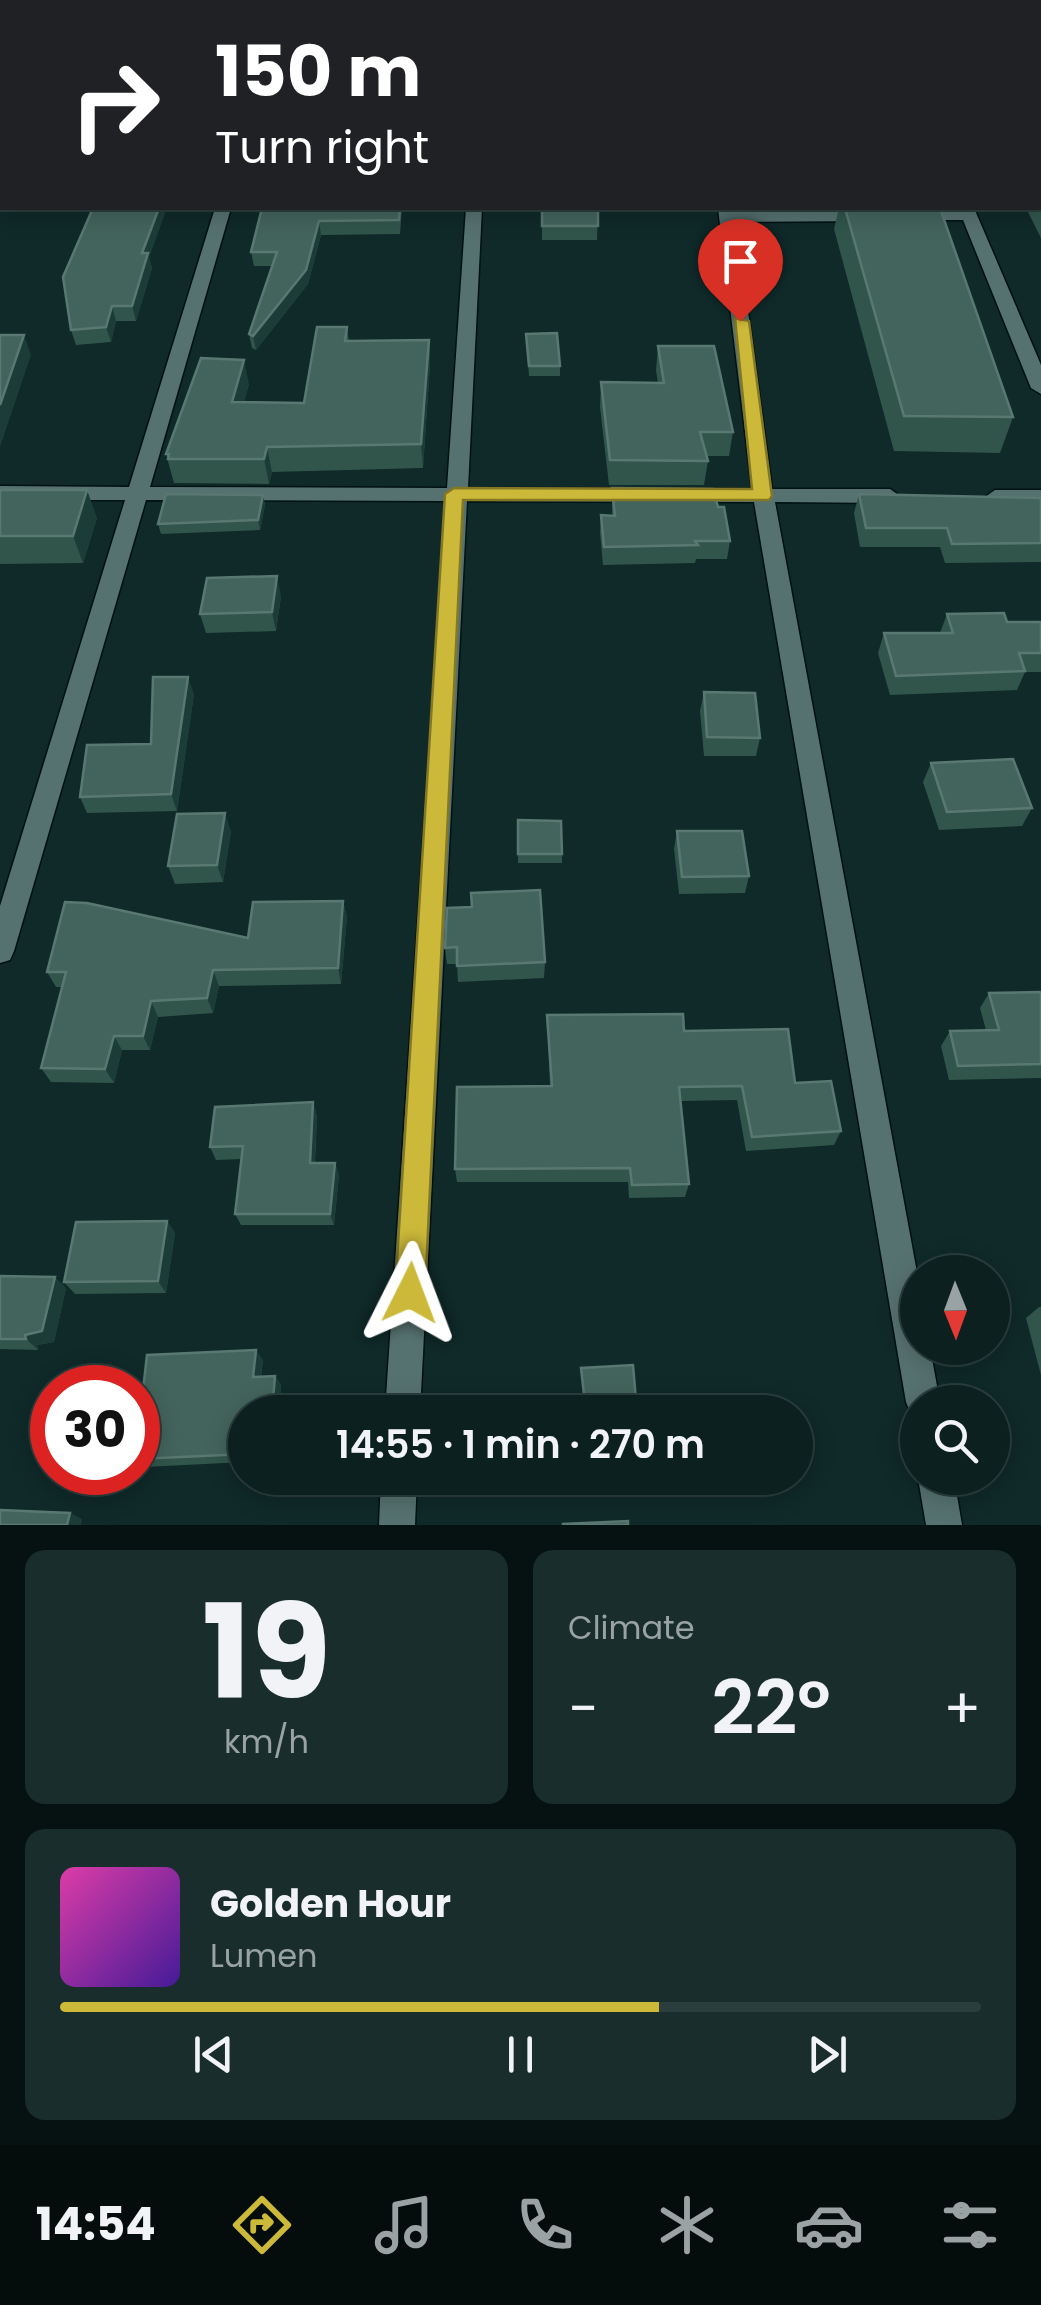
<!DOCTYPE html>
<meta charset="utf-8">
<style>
body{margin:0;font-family:Poppins,sans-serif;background:#192d2c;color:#f1f3f6;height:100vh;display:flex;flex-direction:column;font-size:38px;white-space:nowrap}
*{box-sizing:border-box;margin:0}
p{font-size:32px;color:#9aa3a4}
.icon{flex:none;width:55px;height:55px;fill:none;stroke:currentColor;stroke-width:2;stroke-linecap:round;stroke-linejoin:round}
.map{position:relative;height:1525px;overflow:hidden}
.drawer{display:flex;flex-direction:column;gap:25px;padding:25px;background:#061211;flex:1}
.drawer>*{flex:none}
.hud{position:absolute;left:0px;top:0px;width:1042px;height:210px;box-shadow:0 5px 25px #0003,0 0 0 2px #2b3e3d;background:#202124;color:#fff;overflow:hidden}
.needle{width:65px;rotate:179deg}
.buttons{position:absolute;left:900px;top:1255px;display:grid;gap:20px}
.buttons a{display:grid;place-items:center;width:110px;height:110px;border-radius:50%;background:#0b201f;box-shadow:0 5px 25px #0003,0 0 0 2px #2b3e3d;font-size:50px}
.speed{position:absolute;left:30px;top:1365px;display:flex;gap:20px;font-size:50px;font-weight:700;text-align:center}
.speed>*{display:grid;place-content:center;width:130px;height:130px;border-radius:50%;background:#0b201f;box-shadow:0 5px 25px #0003,0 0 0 2px #2b3e3d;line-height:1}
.speed .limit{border:15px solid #d22;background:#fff;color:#111}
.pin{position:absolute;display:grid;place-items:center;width:85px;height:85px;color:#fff;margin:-102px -42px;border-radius:50% 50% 50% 0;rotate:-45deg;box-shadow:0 0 10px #0007}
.pin .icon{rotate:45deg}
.me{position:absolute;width:110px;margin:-55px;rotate:3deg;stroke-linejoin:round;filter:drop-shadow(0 0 8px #0008)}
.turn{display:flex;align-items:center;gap:35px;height:210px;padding:0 50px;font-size:45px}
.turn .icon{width:130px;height:130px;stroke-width:2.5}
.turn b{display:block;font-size:70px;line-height:85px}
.big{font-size:75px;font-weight:600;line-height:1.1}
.drawer .tile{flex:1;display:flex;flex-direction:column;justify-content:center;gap:15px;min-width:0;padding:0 35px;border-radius:20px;background:#192d2c}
.drawer .dial{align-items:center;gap:0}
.dial b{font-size:130px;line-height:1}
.song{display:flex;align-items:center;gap:30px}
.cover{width:120px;height:120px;border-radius:15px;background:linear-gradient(135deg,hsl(320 70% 55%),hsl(260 70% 35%))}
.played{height:10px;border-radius:5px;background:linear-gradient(90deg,#ccb939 65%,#2b3e3d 65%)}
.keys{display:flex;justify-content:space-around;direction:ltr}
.heat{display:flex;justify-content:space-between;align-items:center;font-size:55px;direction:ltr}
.drawer .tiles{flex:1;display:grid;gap:25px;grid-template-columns:1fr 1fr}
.tile:last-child{grid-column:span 2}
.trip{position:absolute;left:228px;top:1395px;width:585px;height:100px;border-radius:50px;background:#0b201f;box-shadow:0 5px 25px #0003,0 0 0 2px #2b3e3d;font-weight:600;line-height:100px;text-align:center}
.menu{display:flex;height:160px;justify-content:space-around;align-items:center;background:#040d0c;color:#9aa3a4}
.menu .icon{width:70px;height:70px}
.menu .selected{color:#ccb939}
.menu b{font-size:45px;color:#f1f3f6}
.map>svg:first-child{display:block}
</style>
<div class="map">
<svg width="1041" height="1525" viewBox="0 0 1041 1525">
<rect width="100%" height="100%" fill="#0f2a29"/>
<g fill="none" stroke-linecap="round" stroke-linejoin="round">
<defs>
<g id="minor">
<path d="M686 0H700L701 2H688Z"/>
<rect x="0" y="59" width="2" height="8"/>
<rect x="1040" y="60" width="1" height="8"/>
<path d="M2 157V170L0 171V158Z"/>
<path d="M215 208H231L150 487 447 488 466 208H482L468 488 752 489 718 208H734L735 212 869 211 877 216 869 221 736 222 772 489H890L900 496 890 503 775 502 918 1278V1348H930L940 1402H918V1417L911 1414 906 1402 754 502 467 501 420 1412H385L446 501 146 500 14 951 10 960 0 963V906L125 500H0V486L129 487Z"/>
<path d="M958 208H974L1041 365V394L1031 388 963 220H909L901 215 909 210Z"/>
<path d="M995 490H1041V504L988 502 985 497Z"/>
<path d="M381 1478H417L415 1525H379Z"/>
<path d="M918 1478H954L962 1525H926Z"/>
</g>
</defs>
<use href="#minor" stroke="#001212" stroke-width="3"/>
<use href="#minor" fill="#567270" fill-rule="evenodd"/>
</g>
<g fill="#31554b">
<path d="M0 0H20L18 2H2V18H0Z"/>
<path d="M765 0H1003L1005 2H766Z"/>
<path d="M1041 84V238L1027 210H1020L1019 208H1040Z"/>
<path d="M262 208H402L400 234 321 235 308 284 256 350 252 348 249 334 272 266H254L251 252Z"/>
<path d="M542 208H598L597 240H542Z"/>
<path d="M839 208H940L1013 417 1000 453 894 451 834 229Z"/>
<path d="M149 258 152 268 136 321H116L111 342 76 345 71 330Z"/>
<path d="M347 327 349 341 429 340 430 364 423 468 272 472 269 484 174 483 166 454 249 384 244 402 304 403Z"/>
<path d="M526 334 560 366V376H529Z"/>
<path d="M658 346 733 432 729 456H707L708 461 704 485H609L600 407 601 382 658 383 656 370Z"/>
<path d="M612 488 718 507 730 541 727 559H696L695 563 603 565 600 533 601 515H612Z"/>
<path d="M0 490 97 518 83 563 0 564Z"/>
<path d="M859 494 1041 498V562L945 563 940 547H860L854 513Z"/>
<path d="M263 495 265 505 260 530 161 534 158 524Z"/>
<path d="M281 596 276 631 206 633 200 614Z"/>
<path d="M947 614 1007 622H1041V672H1025L1017 690 890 695 878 653 884 633H940Z"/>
<path d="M704 692 760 738 756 756H704L700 711Z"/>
<path d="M194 694 177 811 87 813 80 797 151 744Z"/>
<path d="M931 763 1032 808 1022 826 939 830 923 782Z"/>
<path d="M518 820 562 854V863H518Z"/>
<path d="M231 831 223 882 175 884 168 866Z"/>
<path d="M677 831 749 876 745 893 679 894 674 849Z"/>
<path d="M343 901 347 917 341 984 219 986 213 1013 158 1017 150 1050H122L114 1083 51 1082 41 1068 62 987H56L47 972 248 938Z"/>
<path d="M447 908 545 962 544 978 458 982 457 964H447L445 948Z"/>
<path d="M1041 992V1078L949 1080 941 1046 950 1031 986 1030 980 1008 989 993Z"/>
<path d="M547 1015 684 1031 795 1083 841 1131 834 1145 746 1151 737 1100 680 1101 689 1184 685 1197 629 1198 628 1182H457L455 1169 550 1086Z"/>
<path d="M313 1102 317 1116 315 1163H335L339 1175 334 1225H241L235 1214 242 1159 216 1160 210 1147Z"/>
<path d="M167 1221 175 1233 166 1293 75 1294 64 1282Z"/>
<path d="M0 1276 66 1288 54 1342 37 1345 38 1350 0 1349Z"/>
<path d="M1039 1307H1041V1375L1026 1318Z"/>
<path d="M263 1360 261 1377 275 1376 281 1385 279 1412H245V1462L145 1467 138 1462V1434Z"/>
</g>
<g fill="#1c3d37">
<path d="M159 208H167L149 258 152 268 136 321 132 306 142 253Z"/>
<path d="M319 221 321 235 308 284 256 350 253 336Z"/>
<path d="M112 306 116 321 111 342 106 327Z"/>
<path d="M24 335 31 355 0 447V405Z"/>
<path d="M429 340 430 364 423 468 421 444Z"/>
<path d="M244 360 249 384 238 426 232 402Z"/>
<path d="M267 447 272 472 269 484 264 459Z"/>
<path d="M87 490 97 518 83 563 73 536Z"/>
<path d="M263 495 265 505 260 530 258 520Z"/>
<path d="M277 576 281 596 276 631 272 612Z"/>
<path d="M188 677 194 694 177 811 171 794Z"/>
<path d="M225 813 231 831 223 882 217 865Z"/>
<path d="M343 901 347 917 341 984 338 968Z"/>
<path d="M213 970 219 986 213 1013 207 998Z"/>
<path d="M151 1001 158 1017 150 1050 143 1036Z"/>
<path d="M114 1036 122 1050 114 1083 105 1069Z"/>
<path d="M313 1102 317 1116 314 1176 310 1163Z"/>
<path d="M335 1163 339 1175 334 1225 330 1214Z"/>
<path d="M167 1221 175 1233 166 1293 158 1281Z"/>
<path d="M55 1277 66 1288 54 1342 37 1345 38 1350 26 1339 25 1335Z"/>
<path d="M256 1350 263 1360 260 1387 253 1377Z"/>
<path d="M275 1376 281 1385 279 1412H272Z"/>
<path d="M70 1513 82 1519 81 1525H67Z"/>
</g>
<g fill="#43645c" stroke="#597871" stroke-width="2.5">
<path d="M101 0H254V2H100Z"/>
<rect x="336" y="0" width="235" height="2"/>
<path d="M829 0H1003L1005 2H830Z"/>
<path d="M1040 84H1041V210L1040 208Z"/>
<path d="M93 208H159L142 253H148L132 306H112L106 327 71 330 63 277Z"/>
<path d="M262 208H400L399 220 319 221 306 270 253 336 249 334 277 252H251Z"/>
<rect x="542" y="208" width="56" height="18"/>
<path d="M845 208H940L1013 417 904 416Z"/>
<path d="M317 327H347L345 341 429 340 421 444 267 447 264 459H168L169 454H166L201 358 244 360 232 402 304 403Z"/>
<path d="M557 333 560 366H529L526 334Z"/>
<path d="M0 335H24L0 405Z"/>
<path d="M658 346H714L733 432H700L708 461 610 460 601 382 664 383Z"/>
<path d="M612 488 713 489 718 507H724L730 541H695L698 545 604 547 601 515 615 516Z"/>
<path d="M0 490H87L73 536H0Z"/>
<path d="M166 494 263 495 258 520 158 524Z"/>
<path d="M859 494 1041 498V543L952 544 947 528H866Z"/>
<path d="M277 576 272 612 200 614 207 578Z"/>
<path d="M1004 613 1007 622H1041V653H1019L1025 671 896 676 884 633H953L947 614Z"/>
<path d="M153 677H188L171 794 80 797 87 745 151 744Z"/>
<path d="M704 692 755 693 760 738 707 737Z"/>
<path d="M1013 759 1032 808 947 812 931 763Z"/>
<path d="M225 813 217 865 168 866 177 814Z"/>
<path d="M518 820 561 821 562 854H518Z"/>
<path d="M677 831H742L749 876 682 877Z"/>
<path d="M540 890 545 962 457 966V947L445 948 447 908 472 907 471 893Z"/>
<path d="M343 901 338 968 213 970 207 998 151 1001 143 1036H114L105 1069 41 1068 66 972H47L65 902 87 903 248 938 253 902Z"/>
<path d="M1041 992V1064L958 1066 950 1031 999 1030 989 993Z"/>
<path d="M683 1014 684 1031 788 1029 795 1083 831 1081 841 1131 752 1137 742 1086 679 1087 689 1184 632 1185 630 1168 455 1169 457 1087 552 1086 547 1015Z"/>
<path d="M313 1102 310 1163H335L330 1214H235L243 1146 210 1147 215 1107Z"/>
<path d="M167 1221 158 1281 64 1282 76 1222Z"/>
<path d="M0 1276 55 1277 42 1331 25 1335 26 1339H0Z"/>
<path d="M256 1350 253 1377 275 1376 272 1412H245V1454L138 1459V1434L147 1355Z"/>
<path d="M633 1365 637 1412H586L581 1368Z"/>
<path d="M0 1510 70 1513 67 1525H0Z"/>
<path d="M628 1521V1525H563V1524Z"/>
</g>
<path fill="#ccb939" stroke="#857825" stroke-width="2.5" d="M735 318 749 321 772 496 769 500H463L425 1293 420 1303 410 1308 399 1303 395 1293 445 494 454 488 752 489Z"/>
</svg>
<div class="buttons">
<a><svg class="needle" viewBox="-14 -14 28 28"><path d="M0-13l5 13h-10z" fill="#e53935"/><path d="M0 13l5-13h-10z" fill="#9aa3a4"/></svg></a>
<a><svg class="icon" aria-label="search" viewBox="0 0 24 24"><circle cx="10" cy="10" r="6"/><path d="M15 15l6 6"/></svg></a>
</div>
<div class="speed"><div class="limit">30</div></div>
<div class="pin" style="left:740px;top:321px;background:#d93025"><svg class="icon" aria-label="arrive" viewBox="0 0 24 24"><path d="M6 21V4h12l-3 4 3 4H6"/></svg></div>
<svg class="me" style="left:410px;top:1293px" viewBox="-20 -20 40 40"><path d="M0-17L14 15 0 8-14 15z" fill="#ccb939" stroke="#fff" stroke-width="4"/></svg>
<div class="trip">14:55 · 1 min · 270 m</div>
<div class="hud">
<div class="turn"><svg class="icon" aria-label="right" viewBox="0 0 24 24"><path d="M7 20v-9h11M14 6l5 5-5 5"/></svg><div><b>150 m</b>Turn right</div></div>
</div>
</div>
<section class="drawer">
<div class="tiles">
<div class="tile dial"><b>19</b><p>km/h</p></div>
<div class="tile"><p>Climate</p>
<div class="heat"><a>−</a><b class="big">22°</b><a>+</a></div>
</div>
<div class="tile">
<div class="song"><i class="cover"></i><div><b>Golden Hour</b><p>Lumen</p></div></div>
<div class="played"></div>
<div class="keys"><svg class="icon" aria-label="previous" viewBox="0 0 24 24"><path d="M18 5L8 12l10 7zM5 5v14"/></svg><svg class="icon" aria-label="pause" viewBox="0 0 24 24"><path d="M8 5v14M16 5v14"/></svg><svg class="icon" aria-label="next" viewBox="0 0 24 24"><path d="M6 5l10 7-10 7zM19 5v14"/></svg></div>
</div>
</div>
</section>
<nav class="menu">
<b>14:54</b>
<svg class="icon selected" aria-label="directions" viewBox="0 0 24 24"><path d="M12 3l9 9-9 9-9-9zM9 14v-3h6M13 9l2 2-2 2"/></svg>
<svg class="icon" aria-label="music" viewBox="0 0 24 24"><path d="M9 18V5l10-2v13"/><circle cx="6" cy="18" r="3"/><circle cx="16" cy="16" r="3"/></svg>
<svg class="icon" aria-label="phone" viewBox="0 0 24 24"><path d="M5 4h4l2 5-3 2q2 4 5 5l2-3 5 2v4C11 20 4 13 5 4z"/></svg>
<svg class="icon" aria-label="climate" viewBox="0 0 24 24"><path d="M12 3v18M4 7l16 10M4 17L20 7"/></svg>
<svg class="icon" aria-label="car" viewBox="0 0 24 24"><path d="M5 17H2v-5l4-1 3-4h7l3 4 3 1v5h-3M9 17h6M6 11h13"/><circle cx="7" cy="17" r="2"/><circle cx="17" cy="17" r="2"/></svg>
<svg class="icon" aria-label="filters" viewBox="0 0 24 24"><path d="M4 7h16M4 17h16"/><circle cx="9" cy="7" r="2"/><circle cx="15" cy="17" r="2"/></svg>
</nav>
